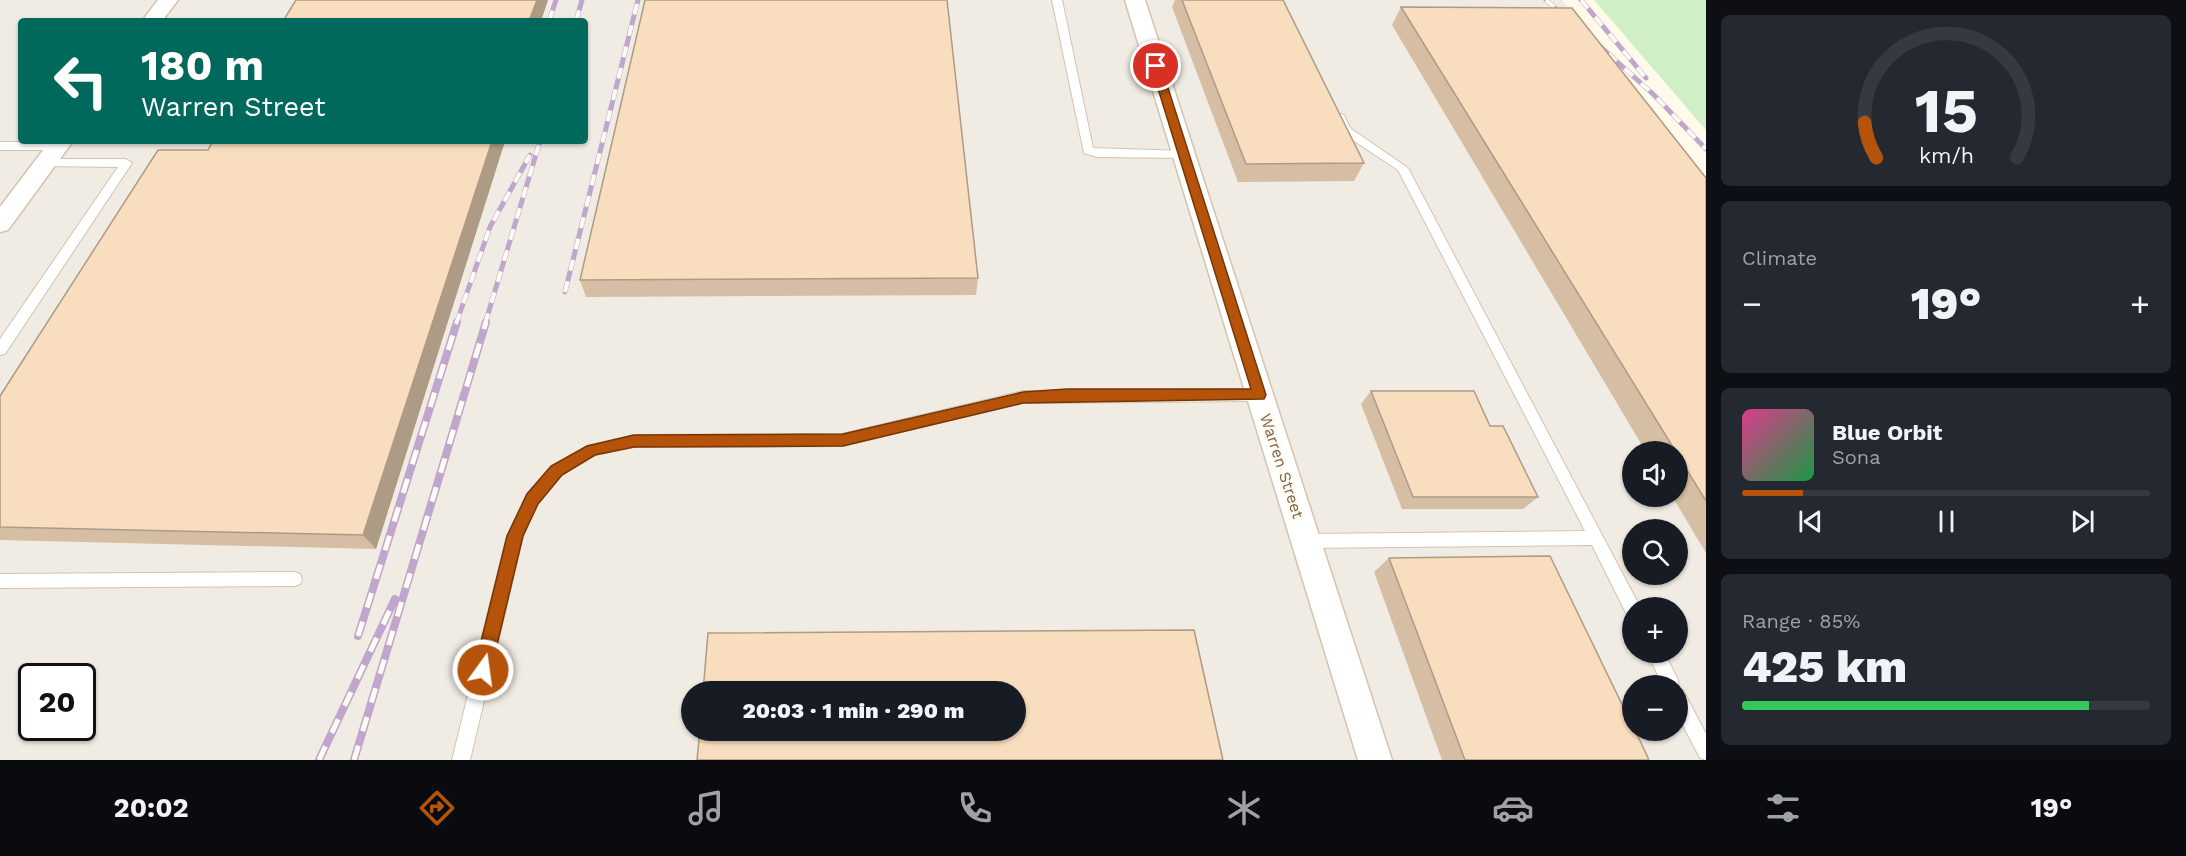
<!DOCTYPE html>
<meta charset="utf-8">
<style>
body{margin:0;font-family:"Work Sans",sans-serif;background:#242831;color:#f1f3f6;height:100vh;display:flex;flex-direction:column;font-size:22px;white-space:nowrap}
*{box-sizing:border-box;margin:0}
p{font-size:20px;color:#9ea1a6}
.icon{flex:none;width:33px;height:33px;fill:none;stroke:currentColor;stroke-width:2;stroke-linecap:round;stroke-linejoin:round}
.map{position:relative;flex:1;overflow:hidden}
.drawer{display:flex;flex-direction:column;gap:15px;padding:15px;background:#0d0f14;width:480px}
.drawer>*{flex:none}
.banner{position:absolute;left:18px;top:18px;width:570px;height:126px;border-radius:6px;box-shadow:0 2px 4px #0004;background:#00695c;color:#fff;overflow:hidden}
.buttons{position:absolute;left:1622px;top:441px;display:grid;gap:12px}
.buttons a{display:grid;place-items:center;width:66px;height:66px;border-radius:50%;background:#171b24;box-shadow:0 2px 4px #0004;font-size:30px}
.speed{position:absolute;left:18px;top:663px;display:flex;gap:12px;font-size:30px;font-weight:700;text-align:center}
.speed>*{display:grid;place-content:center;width:78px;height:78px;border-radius:50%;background:#171b24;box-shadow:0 2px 4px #0004;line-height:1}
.speed .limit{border:3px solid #111;border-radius:9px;background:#fff;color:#111}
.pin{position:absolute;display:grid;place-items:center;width:51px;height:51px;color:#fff;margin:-26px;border:3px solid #fff;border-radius:50%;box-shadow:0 2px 6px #0007}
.me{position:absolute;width:66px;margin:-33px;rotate:14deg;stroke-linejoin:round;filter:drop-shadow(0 0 4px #0008)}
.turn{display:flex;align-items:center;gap:21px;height:126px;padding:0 24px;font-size:27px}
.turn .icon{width:78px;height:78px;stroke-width:2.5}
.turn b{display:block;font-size:42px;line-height:51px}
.big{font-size:45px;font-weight:800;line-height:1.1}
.drawer .tile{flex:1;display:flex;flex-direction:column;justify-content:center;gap:9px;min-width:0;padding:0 21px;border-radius:9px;background:#242831}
.drawer .dial{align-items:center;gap:0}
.dial svg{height:156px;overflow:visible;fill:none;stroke:#363941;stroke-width:7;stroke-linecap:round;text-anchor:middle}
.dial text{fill:#f1f3f6;stroke:none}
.song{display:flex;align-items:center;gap:18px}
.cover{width:72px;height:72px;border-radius:9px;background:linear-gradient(135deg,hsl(330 70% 55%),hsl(140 70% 35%))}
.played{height:6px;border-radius:3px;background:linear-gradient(90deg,#b45309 15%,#363941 15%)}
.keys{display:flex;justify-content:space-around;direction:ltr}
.heat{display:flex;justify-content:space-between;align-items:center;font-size:33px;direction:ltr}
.charge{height:9px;border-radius:4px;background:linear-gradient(90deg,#34c759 85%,#363941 0)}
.trip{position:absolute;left:681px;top:681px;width:345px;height:60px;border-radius:30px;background:#171b24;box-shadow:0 2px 4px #0004;font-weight:800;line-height:60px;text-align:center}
.menu{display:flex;height:96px;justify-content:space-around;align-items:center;background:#090b0e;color:#9ea1a6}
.menu .icon{width:42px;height:42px}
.menu .selected{color:#b45309}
.menu b{font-size:27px;color:#f1f3f6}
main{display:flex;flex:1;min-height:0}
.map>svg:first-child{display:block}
</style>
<main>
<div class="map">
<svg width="1706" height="760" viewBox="0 0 1706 760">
<rect width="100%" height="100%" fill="#fffaea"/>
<path fill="#f0ebe3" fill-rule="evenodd" d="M0 0H1562L1706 180V760H0ZM21 21H585V141H21ZM1632 452H1677V496H1632ZM1632 530H1677V574H1632ZM1632 608H1677V652H1632ZM32 676H82V728H32ZM1632 686H1677V730H1632ZM692 692H1016V730H692Z"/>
<path fill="#d1efc6" d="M1594 0H1706V130Z"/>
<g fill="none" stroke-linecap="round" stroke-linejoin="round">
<defs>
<g id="service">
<path d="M1052 0H1062L1093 148 1184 151 1188 152V158L1097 157 1084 153Z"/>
<path d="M1340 114 1344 115 1350 128 1408 168 1638 603 1640 608H1632V616L1626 613 1592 545 1306 548 1301 546 1298 541 1301 536 1306 534 1585 531 1398 170 1342 133 1335 117Z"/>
<path d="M0 142H59L65 146 59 150H0Z"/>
<path d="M46 159H126L132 163 5 354 0 355V339L118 167 42 166 40 163Z"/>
<path d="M1260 389 1265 391 1267 395 1265 399 1260 401 1023 403 842 446 634 447 595 455 561 475 537 503 523 536 470 760H452L507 536 527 494 551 467 587 446 634 435 842 434 1023 391Z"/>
<path d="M294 572 300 574 302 579 300 584 294 586 0 588V574Z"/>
<path d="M1647 652H1664L1678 680 1679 689 1683 690 1706 734V760L1700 758 1677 714V686H1663Z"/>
</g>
<g id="minor">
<path d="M158 0H178L162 21H142Z"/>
<path d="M1125 0H1145L1392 760H1358Z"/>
<path d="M50 141H73L8 230 0 232V207Z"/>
</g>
</defs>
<use href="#service" stroke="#d4c3ad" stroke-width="2"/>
<use href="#minor" stroke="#d4c3ad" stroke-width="3"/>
<use href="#service" fill="#fff" fill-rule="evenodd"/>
<use href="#minor" fill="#fff" fill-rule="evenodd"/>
<defs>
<g id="rail-far1">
<path d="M1546 0 1566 18"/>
<path d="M1581 0 1646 78"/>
<path d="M549 21 556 0"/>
<path d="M576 21 582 0"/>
<path d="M1592 39 1654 95 1706 149"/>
<path d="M565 292 638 0"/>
<path d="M456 324 490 227 530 155"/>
<path d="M485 324 540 141"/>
</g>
<g id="rail">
<path d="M358 636 457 322"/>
<path d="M319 760 395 599"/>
<path d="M354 760 486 322"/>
</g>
</defs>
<use href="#rail-far1" stroke="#c0a5cc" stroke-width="5"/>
<use href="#rail" stroke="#c0a5cc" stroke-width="8"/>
<use href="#rail-far1" stroke="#fffcf3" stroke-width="4" stroke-dasharray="11" stroke-linecap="butt"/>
<use href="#rail" stroke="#fffcf3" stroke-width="5" stroke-dasharray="15" stroke-linecap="butt"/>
</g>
<g fill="#d5bea3">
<path d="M1175 0H1283L1364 163 1354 181 1238 182 1172 7Z"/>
<path d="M1401 7 1706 178V553L1672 496H1677V452H1646L1392 25Z"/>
<path d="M505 141 376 549 0 540V396L208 150Z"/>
<path d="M978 278 976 295 586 297 580 280Z"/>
<path d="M1371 391 1490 426 1538 497 1523 509H1402L1361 404Z"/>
<path d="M1389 558 1649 760H1442L1374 572Z"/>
</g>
<g fill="#ae9b85">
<path d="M537 0H548L541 21H529Z"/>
<path d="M492 141H505L376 549 363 535Z"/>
</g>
<g fill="#f8ddbe" stroke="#ae9b85" stroke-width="1.5">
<path d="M296 0H537L529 21H283Z"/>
<path d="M645 0H947L978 278 580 280Z"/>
<path d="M1182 0H1283L1364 163 1246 164Z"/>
<path d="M1401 7 1572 8 1706 178V501L1677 454V452H1676Z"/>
<path d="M213 141H492L363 535 0 527V396L158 150H208Z"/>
<path d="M1371 391H1474L1490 426H1503L1538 497H1413Z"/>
<path d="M1550 556 1632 725V730H1635L1649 760H1465L1389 558Z"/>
<path d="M1194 630 1223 760H697L700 730H1016V692H703L708 633Z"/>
</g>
<path fill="#b45309" stroke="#753606" stroke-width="1.5" d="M1156 63 1161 66 1266 395 1264 399 1023 403 843 446 634 447 595 455 562 475 538 504 523 536 491 670 488 676 483 679 477 676 474 670 507 536 527 494 551 466 587 446 634 435 843 434 1023 392 1067 389H1251L1151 66Z"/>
<g text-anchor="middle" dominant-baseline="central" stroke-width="6" stroke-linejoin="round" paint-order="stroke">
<g font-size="16" fill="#7e6349" stroke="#fffcf3">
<text transform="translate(1282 466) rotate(72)">Warren Street</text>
</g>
</g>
</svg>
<div class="buttons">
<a><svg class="icon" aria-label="sound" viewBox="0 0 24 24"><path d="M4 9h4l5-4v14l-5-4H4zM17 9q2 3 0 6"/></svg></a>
<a><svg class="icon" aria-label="search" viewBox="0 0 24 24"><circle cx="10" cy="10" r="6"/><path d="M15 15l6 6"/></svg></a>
<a>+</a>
<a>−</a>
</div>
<div class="speed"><div class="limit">20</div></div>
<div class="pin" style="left:1156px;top:66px;background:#d93025"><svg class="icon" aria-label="arrive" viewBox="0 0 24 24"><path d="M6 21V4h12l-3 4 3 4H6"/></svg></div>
<svg class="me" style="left:483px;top:670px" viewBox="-20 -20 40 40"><circle r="17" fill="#b45309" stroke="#fff" stroke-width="3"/><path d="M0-11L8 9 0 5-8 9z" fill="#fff"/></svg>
<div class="trip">20:03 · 1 min · 290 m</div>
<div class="banner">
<div class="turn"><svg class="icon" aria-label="left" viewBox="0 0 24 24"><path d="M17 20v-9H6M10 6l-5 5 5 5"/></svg><div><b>180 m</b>Warren Street</div></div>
</div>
</div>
<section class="drawer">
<div class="tile dial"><svg viewBox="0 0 100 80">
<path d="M14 69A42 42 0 1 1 86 69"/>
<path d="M14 69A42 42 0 0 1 8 51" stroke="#b45309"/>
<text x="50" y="56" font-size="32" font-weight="700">15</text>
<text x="50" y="72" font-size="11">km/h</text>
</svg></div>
<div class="tile"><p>Climate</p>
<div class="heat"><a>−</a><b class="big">19°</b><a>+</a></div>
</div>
<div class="tile">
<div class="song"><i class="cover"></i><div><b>Blue Orbit</b><p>Sona</p></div></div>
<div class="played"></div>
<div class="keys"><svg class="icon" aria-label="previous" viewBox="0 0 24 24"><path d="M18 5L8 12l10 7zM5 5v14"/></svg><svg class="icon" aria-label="pause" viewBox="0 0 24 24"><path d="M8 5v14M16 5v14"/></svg><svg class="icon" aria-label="next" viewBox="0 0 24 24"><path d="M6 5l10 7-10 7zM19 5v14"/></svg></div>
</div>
<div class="tile"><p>Range · 85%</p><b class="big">425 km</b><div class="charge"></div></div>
</section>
</main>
<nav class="menu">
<b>20:02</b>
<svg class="icon selected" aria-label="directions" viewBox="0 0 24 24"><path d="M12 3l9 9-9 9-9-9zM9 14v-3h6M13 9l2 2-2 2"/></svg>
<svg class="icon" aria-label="music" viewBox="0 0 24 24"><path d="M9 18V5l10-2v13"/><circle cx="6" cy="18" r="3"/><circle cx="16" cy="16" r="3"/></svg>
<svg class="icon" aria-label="phone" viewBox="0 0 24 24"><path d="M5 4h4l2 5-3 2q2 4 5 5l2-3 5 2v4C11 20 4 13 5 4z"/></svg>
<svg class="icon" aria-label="climate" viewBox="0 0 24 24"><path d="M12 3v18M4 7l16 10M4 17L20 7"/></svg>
<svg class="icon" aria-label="car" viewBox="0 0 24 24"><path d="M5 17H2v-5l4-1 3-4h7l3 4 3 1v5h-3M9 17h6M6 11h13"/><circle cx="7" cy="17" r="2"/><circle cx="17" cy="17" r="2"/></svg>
<svg class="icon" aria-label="filters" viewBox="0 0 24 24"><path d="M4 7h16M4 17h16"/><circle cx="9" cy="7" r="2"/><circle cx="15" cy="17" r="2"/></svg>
<b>19°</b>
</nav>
